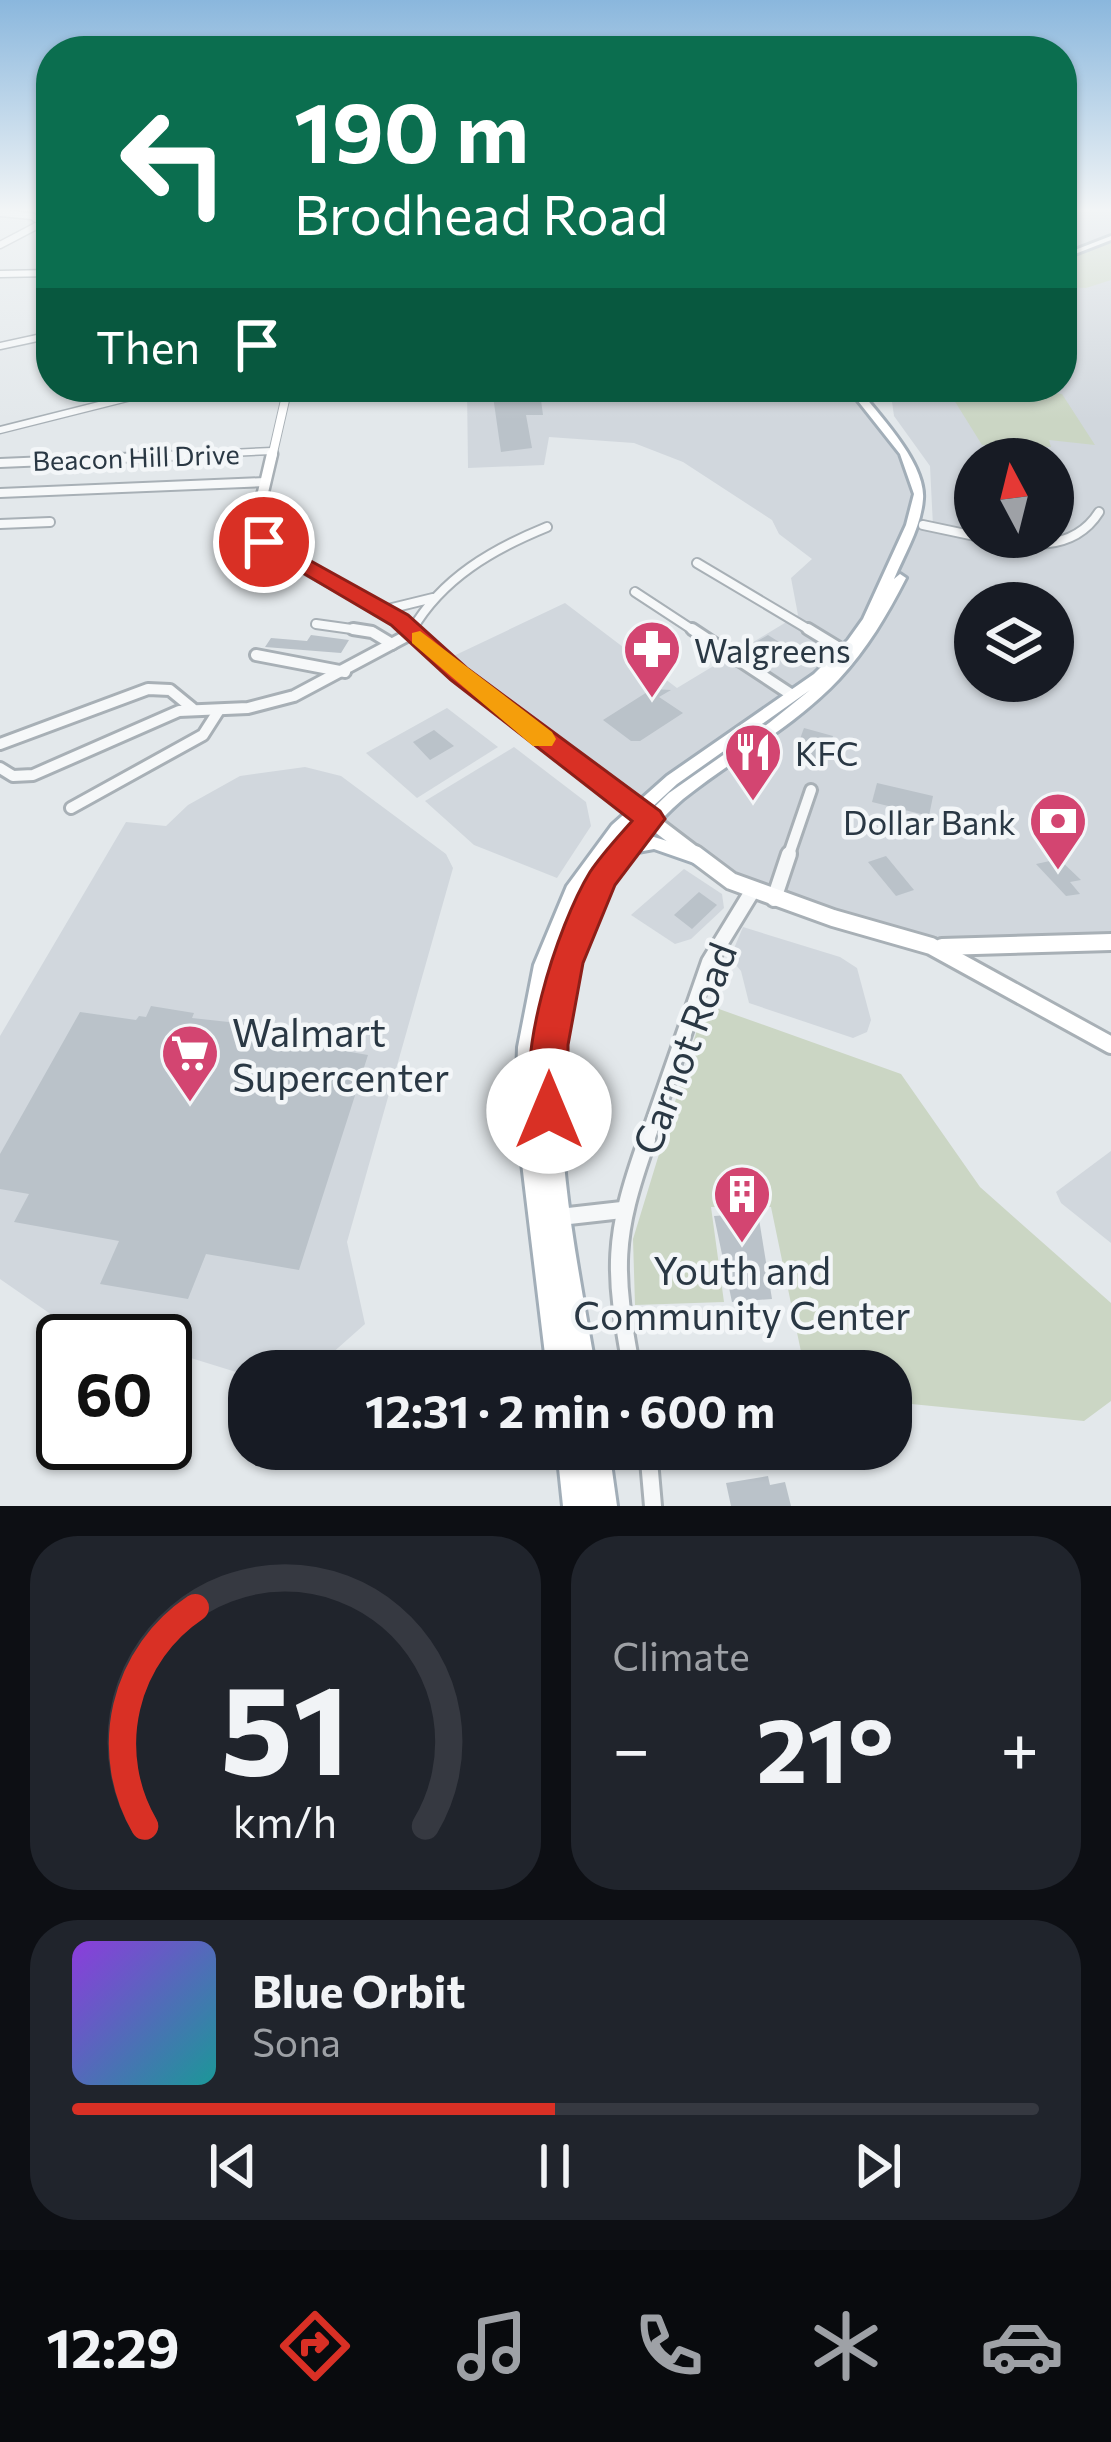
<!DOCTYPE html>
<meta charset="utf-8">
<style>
body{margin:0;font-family:Commissioner,sans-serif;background:#20242c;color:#f1f3f6;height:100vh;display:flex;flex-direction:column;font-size:45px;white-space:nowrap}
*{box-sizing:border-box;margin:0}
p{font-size:39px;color:#9ea1a6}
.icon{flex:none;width:66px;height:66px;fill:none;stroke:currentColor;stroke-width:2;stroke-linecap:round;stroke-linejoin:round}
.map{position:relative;height:1506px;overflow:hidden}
.side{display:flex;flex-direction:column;gap:30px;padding:30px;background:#0d0f14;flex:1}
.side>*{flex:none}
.hud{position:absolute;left:36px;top:36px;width:1041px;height:366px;border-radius:48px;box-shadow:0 3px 9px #0004;background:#0b6e4f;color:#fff;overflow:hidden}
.needle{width:78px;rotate:353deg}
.fabs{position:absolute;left:954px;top:438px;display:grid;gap:24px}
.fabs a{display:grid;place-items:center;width:120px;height:120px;border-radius:50%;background:#171b24;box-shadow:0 3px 9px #0004;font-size:60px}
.speed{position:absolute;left:36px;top:1314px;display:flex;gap:24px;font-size:60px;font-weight:700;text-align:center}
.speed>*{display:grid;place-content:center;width:156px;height:156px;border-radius:50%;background:#171b24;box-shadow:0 3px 9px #0004;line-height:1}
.speed .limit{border:6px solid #111;border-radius:18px;background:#fff;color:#111}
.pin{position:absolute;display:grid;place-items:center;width:102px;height:102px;color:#fff;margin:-51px;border:6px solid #fff;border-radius:50%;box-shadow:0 3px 12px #0007}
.me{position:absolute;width:132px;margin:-66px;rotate:0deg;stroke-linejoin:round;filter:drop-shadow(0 0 9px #0008)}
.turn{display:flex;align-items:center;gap:42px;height:252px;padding:0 60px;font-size:54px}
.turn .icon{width:156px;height:156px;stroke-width:2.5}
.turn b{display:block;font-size:84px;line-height:102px}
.then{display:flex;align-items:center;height:114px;padding:0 60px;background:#0003;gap:24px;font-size:45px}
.big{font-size:90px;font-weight:700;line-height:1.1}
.side .card{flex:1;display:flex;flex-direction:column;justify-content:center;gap:18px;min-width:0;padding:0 42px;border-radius:48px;background:#20242c}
.side .dial{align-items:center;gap:0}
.dial svg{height:312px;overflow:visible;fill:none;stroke:#363941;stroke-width:7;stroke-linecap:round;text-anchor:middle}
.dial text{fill:#f1f3f6;stroke:none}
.song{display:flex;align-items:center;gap:36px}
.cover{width:144px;height:144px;border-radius:18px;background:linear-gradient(135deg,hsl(270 70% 55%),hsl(180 70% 35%))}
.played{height:12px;border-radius:6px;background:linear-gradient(90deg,#d93025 50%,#363941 50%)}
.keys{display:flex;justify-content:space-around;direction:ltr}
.heat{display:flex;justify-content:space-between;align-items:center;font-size:66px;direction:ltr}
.side .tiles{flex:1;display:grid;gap:30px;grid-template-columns:1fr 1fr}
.card:last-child{grid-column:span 2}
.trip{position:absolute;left:228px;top:1350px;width:684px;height:120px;border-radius:48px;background:#171b24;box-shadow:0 3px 9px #0004;font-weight:700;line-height:120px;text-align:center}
.dock{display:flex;height:192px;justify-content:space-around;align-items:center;background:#090b0e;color:#9ea1a6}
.dock .icon{width:84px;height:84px}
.dock .selected{color:#d93025}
.dock b{font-size:54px;color:#f1f3f6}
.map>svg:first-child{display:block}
</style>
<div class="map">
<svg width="1111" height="1506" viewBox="0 0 1111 1506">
<rect width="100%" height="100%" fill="#e3e8eb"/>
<g fill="#d1d7dd" fill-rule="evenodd">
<path d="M1062 209H1111V234L1062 253Z"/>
<path d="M1111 265V942L931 946 753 890 445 660 565 603 677 688 798 615 791 578 812 559 779 534 772 520 683 462 634 443 549 437 544 465 468 468 467 387H845L904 463 912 493 909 508 917 511 914 521 933 526 930 466 894 416 890 387H1062V273ZM975 459H1053V537H975ZM975 603H1053V681H975Z"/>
<path d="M447 708 498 747 417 798 366 753Z"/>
<path d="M514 747 586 802 591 826 557 878 474 845 425 801Z"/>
<path d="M305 767 341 776 446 854 453 868 347 1242 365 1324 312 1371H249V1376L165 1350V1341H136L52 1315 0 1279V1036L126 822 166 826 188 805 240 776Z"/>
<path d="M684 869 722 894 724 908 691 939 675 944 631 915Z"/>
<path d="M743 927 840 957 857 968 871 1020 867 1032 853 1038 749 1003 741 971 730 958Z"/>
<path d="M1111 1151V1243L1061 1203 1056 1192Z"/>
</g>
<g fill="#cbd6c4">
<path d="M1111 243V280L1086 288 1062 287V261Z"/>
<path d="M946 387H1009L1062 394 1095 445 1049 440 1051 447 982 445Z"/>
<path d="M705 1004 901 1074 980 1187 1111 1303V1401L1084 1421 891 1402V1371H805L771 1207H711L724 1302 635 1305 633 1239Z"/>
</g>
<g fill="#bac2c9">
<path d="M519 389 523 400H541L543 415H526L532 448 501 452 493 396 495 390Z"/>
<path d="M311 635 349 640 341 653 265 647 271 638 307 641Z"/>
<path d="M768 635 790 649 763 664 742 650Z"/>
<path d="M652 689 671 690 659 697 683 713 640 741H631L603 720Z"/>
<path d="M804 728 833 736 824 763 794 755Z"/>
<path d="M434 730 454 746 430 760 413 742Z"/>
<path d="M877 783 933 796 929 816 872 802Z"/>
<path d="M886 856 914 890 896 896 868 862Z"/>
<path d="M1059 859 1081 880 1070 882 1080 894 1066 896 1036 864Z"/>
<path d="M699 892 717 905 692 929 674 915Z"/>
<path d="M151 1006 194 1013 192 1018 338 1034 333 1049 368 1055 299 1270 206 1254 188 1299 100 1284 119 1241 14 1222 29 1194 0 1189V1154L80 1012 136 1020 139 1016 146 1017Z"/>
<path d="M758 1213 772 1299 732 1302 714 1216Z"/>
<path d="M768 1476 770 1485 785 1482 791 1506H731L726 1483Z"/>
</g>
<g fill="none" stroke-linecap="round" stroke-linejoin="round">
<defs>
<g id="street-far4">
<path d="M0 346 51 335"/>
<path d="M0 430 135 396 264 387"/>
<path d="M146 457 272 451"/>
</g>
<g id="street-far3">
<path d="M0 463 214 454"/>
<path d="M0 493 265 482"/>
<path d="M0 524 50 522"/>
<path d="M923 525 975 536"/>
<path d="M978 537C1021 545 1072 555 1099 512"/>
<path d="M697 563 813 632"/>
<path d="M635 592 696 632"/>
<path d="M384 610 433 598"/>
<path d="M316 624 373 632"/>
<path d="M412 630C442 578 493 549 547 527"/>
</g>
<g id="street-far2">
<path d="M353 629 372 632 392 644"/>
<path d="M692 629 792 695"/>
<path d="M808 629 849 654"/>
<path d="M256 655 345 672"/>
<path d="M0 744 148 689 170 690 192 708"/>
<path d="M0 768 13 776 33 775 179 711 248 708 294 696 414 632"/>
<path d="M71 808 203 735 219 710"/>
<path d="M788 857 811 790"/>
</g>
<g id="street-far1">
<path d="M774 899 789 854"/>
<path d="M646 1143 709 962 753 890"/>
</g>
<g id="street">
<path d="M560 1217 622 1210"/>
<path d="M632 1371C613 1269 612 1238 647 1140"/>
<path d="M648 1449 653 1506"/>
</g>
<g id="secondary-far4">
<path d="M0 213 32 216 42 223 0 245"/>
<path d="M0 274 51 273"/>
</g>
<path id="secondary-far3" d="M272 457 288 387"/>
<path id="secondary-far2" d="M272 454 256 522 271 549 399 620 413 632"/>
<path id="secondary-far1" d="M409 629 460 675 699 857"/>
<g id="secondary">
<path d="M695 854 731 881 833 918 931 946 1111 1045"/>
<path d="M942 947 1111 942"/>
</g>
<g id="primary">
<path d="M1111 236V240L1062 259V255Z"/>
<path d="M847 387H857C878 414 926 463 923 499 921 527 905 553 894 579L900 574 906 578C887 615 867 649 839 679 794 727 734 758 683 799 669 811 656 825 643 839L654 837 706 853 708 858 706 863 700 865 654 849 627 854C519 997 568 1209 596 1371H572L571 1367V1371H547L516 1113 518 1047 534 965 567 886 612 825 667 776 814 674 848 640 863 619 906 525 914 494 900 454ZM810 690 769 723 669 793 615 845 624 833 677 784ZM608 855 572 917 550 989 541 1064 544 1169 536 1113 538 1047 552 965 580 894Z"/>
<path d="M557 1449H609L617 1506H563Z"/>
</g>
</defs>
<use href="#street-far4" stroke="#a8b0b6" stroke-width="9"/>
<use href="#street-far3" stroke="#a8b0b6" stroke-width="12"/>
<use href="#street-far2" stroke="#a8b0b6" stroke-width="16"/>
<use href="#street-far1" stroke="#a8b0b6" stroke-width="20"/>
<use href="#street" stroke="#a8b0b6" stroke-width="22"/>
<use href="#secondary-far4" stroke="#a8b0b6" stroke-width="9"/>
<use href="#secondary-far3" stroke="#a8b0b6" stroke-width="10"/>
<use href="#secondary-far2" stroke="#a8b0b6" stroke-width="15"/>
<use href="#secondary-far1" stroke="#a8b0b6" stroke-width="20"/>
<use href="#secondary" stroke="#a8b0b6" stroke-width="22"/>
<use href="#primary" stroke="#a2aeb8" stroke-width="6"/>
<use href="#street-far4" stroke="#f6f8f9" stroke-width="6"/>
<use href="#street-far3" stroke="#f6f8f9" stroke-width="8"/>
<use href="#street-far2" stroke="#f6f8f9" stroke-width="10"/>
<use href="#street-far1" stroke="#f6f8f9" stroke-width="14"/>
<use href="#street" stroke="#f6f8f9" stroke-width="16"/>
<use href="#secondary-far4" stroke="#fff" stroke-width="6"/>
<use href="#secondary-far3" stroke="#fff" stroke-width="8"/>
<use href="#secondary-far2" stroke="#fff" stroke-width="10"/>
<use href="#secondary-far1" stroke="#fff" stroke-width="14"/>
<use href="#secondary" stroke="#fff" stroke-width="16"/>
<use href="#primary" fill="#fff" fill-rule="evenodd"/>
</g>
<linearGradient id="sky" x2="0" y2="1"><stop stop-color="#8ab7dd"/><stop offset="0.5" stop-color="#f2f5f6"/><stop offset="1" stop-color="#f2f5f6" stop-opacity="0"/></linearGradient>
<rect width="1111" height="420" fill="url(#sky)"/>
<path fill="#d93025" stroke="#8d1f18" stroke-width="3" d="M264 535 408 615 468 669 660 811 665 819 615 885 583 963 568 1045V1111L563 1124 549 1129 536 1124C511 1066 558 924 590 872 602 854 618 837 632 821L451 680 391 625 257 546V537Z"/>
<path fill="#f59e0b" d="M420 631 552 732 556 739 552 746H533L412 643V633Z"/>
<defs>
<symbol id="pharmacy-pin" viewBox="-11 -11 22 30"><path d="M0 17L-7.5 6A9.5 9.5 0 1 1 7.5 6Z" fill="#d34571" stroke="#f3f6f8"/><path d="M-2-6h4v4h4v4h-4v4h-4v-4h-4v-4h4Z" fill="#fff"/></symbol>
<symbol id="restaurant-pin" viewBox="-11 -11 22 30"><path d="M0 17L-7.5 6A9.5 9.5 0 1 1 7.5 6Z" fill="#d34571" stroke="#f3f6f8"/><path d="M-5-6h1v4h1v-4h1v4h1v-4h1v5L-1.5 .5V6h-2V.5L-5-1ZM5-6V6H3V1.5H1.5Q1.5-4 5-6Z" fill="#fff"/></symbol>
<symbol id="bank-pin" viewBox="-11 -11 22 30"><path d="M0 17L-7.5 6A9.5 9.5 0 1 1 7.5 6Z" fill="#d34571" stroke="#f3f6f8"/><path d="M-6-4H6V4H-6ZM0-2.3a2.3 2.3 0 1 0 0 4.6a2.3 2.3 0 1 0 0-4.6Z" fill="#fff"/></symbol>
<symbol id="supermarket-pin" viewBox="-11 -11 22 30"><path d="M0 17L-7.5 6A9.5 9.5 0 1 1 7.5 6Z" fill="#d34571" stroke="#f3f6f8"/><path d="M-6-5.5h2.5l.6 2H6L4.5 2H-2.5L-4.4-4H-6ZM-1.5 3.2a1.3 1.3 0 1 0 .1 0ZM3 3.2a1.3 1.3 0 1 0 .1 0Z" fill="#fff"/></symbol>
<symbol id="building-pin" viewBox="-11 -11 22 30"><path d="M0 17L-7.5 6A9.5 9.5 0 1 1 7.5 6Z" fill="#d34571" stroke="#f3f6f8"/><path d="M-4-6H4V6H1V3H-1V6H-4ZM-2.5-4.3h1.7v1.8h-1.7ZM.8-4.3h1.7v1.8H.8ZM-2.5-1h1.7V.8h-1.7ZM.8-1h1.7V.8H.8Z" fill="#fff"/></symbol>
</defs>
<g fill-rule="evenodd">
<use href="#pharmacy-pin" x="619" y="616" width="66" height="90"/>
<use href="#restaurant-pin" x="720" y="719" width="66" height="90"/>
<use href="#bank-pin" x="1025" y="788" width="66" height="90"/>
<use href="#supermarket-pin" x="157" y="1020" width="66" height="90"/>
<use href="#building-pin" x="709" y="1161" width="66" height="90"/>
</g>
<g text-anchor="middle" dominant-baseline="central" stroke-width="9" stroke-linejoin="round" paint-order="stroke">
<g font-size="27" fill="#2a3844" stroke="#f3f6f8">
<text transform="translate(136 457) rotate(-2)">Beacon Hill Drive</text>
</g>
<g font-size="33" fill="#2a3844" stroke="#f3f6f8" text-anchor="start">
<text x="694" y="649">Walgreens</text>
<text x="795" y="752">KFC</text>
<text x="1016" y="821" text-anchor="end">Dollar Bank</text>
</g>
<g font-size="39" fill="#2a3844" stroke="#f3f6f8" text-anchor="start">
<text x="232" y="1031">Walmart<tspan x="232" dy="45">Supercenter</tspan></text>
<text x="742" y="1269" text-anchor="middle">Youth and<tspan x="742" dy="45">Community Center</tspan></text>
</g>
<g font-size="39" fill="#2a3844" stroke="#f3f6f8">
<text transform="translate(683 1048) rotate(-69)">Carnot Road</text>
</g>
</g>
</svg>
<div class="fabs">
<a><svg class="needle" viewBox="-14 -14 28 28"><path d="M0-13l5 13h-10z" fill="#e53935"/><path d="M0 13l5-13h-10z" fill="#9ea1a6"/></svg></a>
<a><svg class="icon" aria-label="layers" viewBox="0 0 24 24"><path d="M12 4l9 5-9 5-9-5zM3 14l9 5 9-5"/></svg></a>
</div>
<div class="speed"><div class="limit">60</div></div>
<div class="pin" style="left:264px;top:542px;background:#d93025"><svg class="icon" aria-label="arrive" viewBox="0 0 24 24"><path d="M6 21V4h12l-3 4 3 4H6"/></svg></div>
<svg class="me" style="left:549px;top:1111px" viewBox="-20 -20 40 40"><circle r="19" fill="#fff"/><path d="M0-13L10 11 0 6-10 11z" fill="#d93025"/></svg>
<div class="trip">12:31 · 2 min · 600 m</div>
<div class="hud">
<div class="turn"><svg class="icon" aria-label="left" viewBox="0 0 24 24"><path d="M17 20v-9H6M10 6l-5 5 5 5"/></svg><div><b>190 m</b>Brodhead Road</div></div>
<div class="then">Then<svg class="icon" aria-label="arrive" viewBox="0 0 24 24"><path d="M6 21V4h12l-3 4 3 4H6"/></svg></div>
</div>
</div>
<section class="side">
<div class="tiles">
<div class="card dial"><svg viewBox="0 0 100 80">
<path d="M14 69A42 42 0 1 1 86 69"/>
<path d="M14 69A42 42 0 0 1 27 13" stroke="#d93025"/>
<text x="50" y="56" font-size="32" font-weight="700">51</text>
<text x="50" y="72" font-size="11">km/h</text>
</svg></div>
<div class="card"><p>Climate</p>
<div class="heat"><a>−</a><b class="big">21°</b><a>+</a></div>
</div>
<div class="card">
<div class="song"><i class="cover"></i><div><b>Blue Orbit</b><p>Sona</p></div></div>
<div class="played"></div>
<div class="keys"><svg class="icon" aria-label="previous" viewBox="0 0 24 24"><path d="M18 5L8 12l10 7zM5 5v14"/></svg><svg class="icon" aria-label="pause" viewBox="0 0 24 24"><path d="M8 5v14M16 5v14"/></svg><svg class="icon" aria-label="next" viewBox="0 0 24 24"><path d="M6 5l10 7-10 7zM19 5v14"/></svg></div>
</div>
</div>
</section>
<nav class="dock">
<b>12:29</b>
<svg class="icon selected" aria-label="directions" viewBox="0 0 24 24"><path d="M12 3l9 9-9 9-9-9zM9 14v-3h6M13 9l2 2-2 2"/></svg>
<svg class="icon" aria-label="music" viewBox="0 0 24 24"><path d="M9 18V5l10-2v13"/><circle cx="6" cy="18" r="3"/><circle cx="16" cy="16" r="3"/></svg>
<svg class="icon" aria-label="phone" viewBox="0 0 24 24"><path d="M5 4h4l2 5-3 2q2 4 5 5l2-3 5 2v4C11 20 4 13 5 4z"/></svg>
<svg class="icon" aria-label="climate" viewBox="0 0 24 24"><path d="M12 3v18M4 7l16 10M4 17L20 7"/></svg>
<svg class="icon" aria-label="car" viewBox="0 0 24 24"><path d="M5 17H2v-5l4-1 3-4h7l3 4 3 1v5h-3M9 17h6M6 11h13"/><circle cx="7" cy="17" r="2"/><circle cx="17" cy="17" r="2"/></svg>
</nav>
